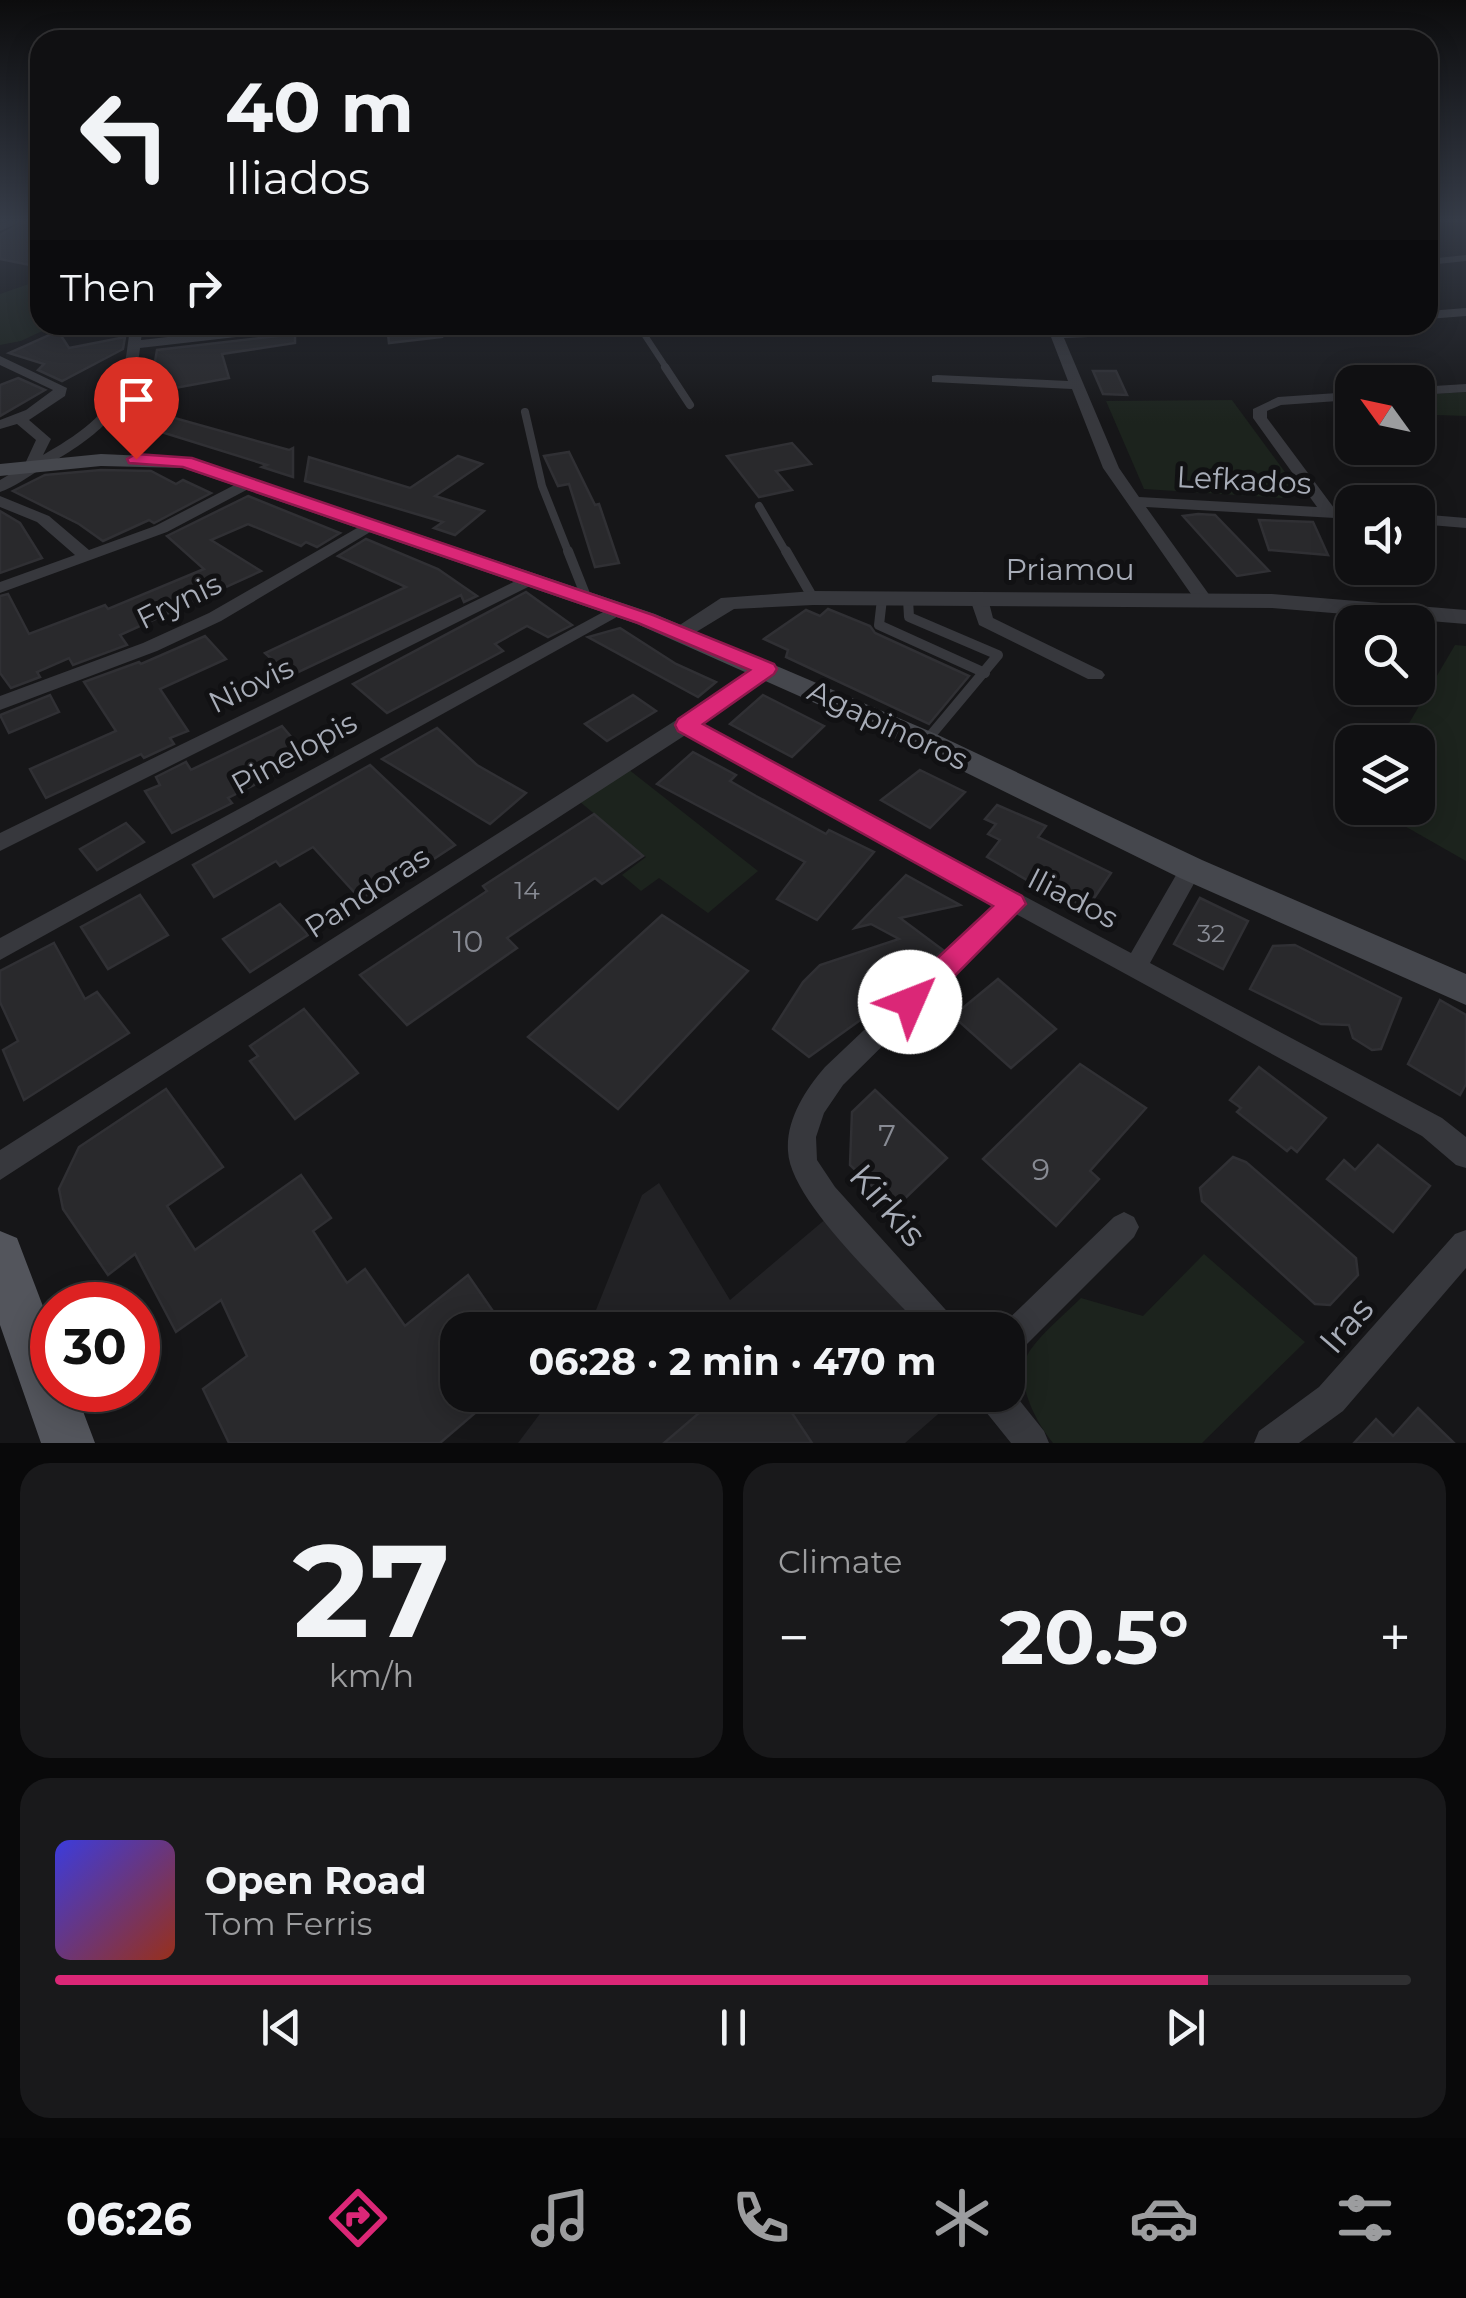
<!DOCTYPE html>
<meta charset="utf-8">
<style>
body{margin:0;font-family:Montserrat,sans-serif;background:#19191b;color:#f1f3f6;height:100vh;display:flex;flex-direction:column;font-size:38px;white-space:nowrap}
*{box-sizing:border-box;margin:0}
p{font-size:32px;color:#9c9d9f}
.icon{flex:none;width:55px;height:55px;fill:none;stroke:currentColor;stroke-width:2;stroke-linecap:round;stroke-linejoin:round}
.map{position:relative;height:1443px;overflow:hidden}
.details{display:flex;flex-direction:column;gap:20px;padding:20px;background:#09090a;flex:1}
.details>*{flex:none}
.banner{position:absolute;left:30px;top:30px;width:1408px;height:305px;border-radius:30px;box-shadow:0 5px 25px #0003,0 0 0 2px #303032;background:#101012;color:#f1f3f6;overflow:hidden}
.needle{width:65px;rotate:303deg}
.buttons{position:absolute;left:1335px;top:365px;display:grid;gap:20px}
.buttons a{display:grid;place-items:center;width:100px;height:100px;border-radius:20px;background:#101012;box-shadow:0 5px 25px #0003,0 0 0 2px #303032;font-size:50px}
.speed{position:absolute;left:30px;top:1282px;display:flex;gap:20px;font-size:50px;font-weight:700;text-align:center}
.speed>*{display:grid;place-content:center;width:130px;height:130px;border-radius:50%;background:#101012;box-shadow:0 5px 25px #0003,0 0 0 2px #303032;line-height:1}
.speed .limit{border:15px solid #d22;background:#fff;color:#111}
.pin{position:absolute;display:grid;place-items:center;width:85px;height:85px;color:#fff;margin:-102px -42px;border-radius:50% 50% 50% 0;rotate:-45deg;box-shadow:0 0 10px #0007}
.pin .icon{rotate:45deg}
.me{position:absolute;width:110px;margin:-55px;rotate:46deg;stroke-linejoin:round;filter:drop-shadow(0 0 8px #0008)}
.turn{display:flex;align-items:center;gap:35px;height:210px;padding:0 30px;font-size:45px}
.turn .icon{width:130px;height:130px;stroke-width:2.5}
.turn b{display:block;font-size:70px;line-height:85px}
.then{display:flex;align-items:center;height:95px;padding:0 30px;background:#0003;gap:20px;font-size:38px}
.big{font-size:75px;font-weight:700;line-height:1.1}
.details .tile{flex:1;display:flex;flex-direction:column;justify-content:center;gap:15px;min-width:0;padding:0 35px;border-radius:30px;background:#19191b}
.details .dial{align-items:center;gap:0}
.dial b{font-size:130px;line-height:1}
.song{display:flex;align-items:center;gap:30px}
.cover{width:120px;height:120px;border-radius:15px;background:linear-gradient(135deg,hsl(240 70% 55%),hsl(10 70% 35%))}
.played{height:10px;border-radius:5px;background:linear-gradient(90deg,#db2777 85%,#303032 85%)}
.keys{display:flex;justify-content:space-around;direction:ltr}
.heat{display:flex;justify-content:space-between;align-items:center;font-size:55px;direction:ltr}
.details .tiles{flex:1;display:grid;gap:20px;grid-template-columns:1fr 1fr}
.tile:last-child{grid-column:span 2}
.trip{position:absolute;left:440px;top:1312px;width:585px;height:100px;border-radius:30px;background:#101012;box-shadow:0 5px 25px #0003,0 0 0 2px #303032;font-weight:700;line-height:100px;text-align:center}
.menu{display:flex;height:160px;justify-content:space-around;align-items:center;background:#060607;color:#9c9d9f}
.menu .icon{width:70px;height:70px}
.menu .on{color:#db2777}
.menu b{font-size:45px;color:#f1f3f6}
.map>svg:first-child{display:block}
</style>
<div class="map">
<svg width="1466" height="1443" viewBox="0 0 1466 1443">
<rect width="100%" height="100%" fill="#161618"/>
<g fill="#222225">
<path d="M659 1183 730 1300 828 1217 921 1330H588L642 1195Z"/>
<path d="M554 1395H960L905 1443H518Z"/>
</g>
<g fill="#1c231d">
<path d="M40 280V325H55L21 341 0 345V294Z"/>
<path d="M1466 392V416L1435 415 1418 402V395Z"/>
<path d="M1232 400 1296 487 1282 498 1144 489 1106 401Z"/>
<path d="M1455 645 1466 646V861L1373 808H1418V742H1398Z"/>
<path d="M628 769 758 871 708 913 659 878 641 891 622 875 646 857 579 801Z"/>
<path d="M1204 1254 1305 1342 1202 1443H1053C1035 1421 1011 1376 1031 1349 1045 1330 1065 1314 1081 1298L1143 1316Z"/>
</g>
<g fill="#29292c" stroke="#303034" stroke-width="2.5">
<path d="M26 221H40V267L0 259V235Z"/>
<path d="M387 325H441L442 337 389 343Z"/>
<path d="M58 331 69 348 125 337 123 349 62 381 38 370 44 364 9 353Z"/>
<path d="M295 334V343L222 354 229 378 153 392 149 374 153 373 157 350Z"/>
<path d="M1093 371H1116L1127 395 1103 394Z"/>
<path d="M18 378 45 390 0 416V385Z"/>
<path d="M153 412 289 450 293 448V477L262 467 267 465 155 430 149 427Z"/>
<path d="M792 443 811 464 776 471 792 490 759 497 727 456Z"/>
<path d="M569 452 595 505 599 504 619 563 595 567 569 484 558 486 544 456Z"/>
<path d="M458 456 482 464 435 496 484 511 455 535 434 528 443 522 305 481 309 457 410 488Z"/>
<path d="M101 470 151 471 176 484 183 480 211 493 154 523 149 520 103 541 79 524 13 491 45 475Z"/>
<path d="M248 496 340 533 317 547 306 542 301 546 248 524 211 540 261 571 120 635 127 645 73 665 69 658 37 672 40 677 11 688 0 673V596L8 594 29 634 105 605 108 609 204 569 167 536Z"/>
<path d="M0 511 20 523 42 558 0 573Z"/>
<path d="M1198 514 1215 515 1269 571 1237 576 1183 516Z"/>
<path d="M1259 520 1313 522 1328 555 1269 550Z"/>
<path d="M366 539 438 569 477 596 464 602 461 595 290 676 265 653 406 587 338 556Z"/>
<path d="M526 592 572 625 548 637 527 626 495 644 503 651 387 713 353 684Z"/>
<path d="M828 609 870 626 875 633 969 676 929 724 786 657 788 650 764 639 806 610 820 616Z"/>
<path d="M620 628 676 664 716 682 698 697 588 637Z"/>
<path d="M205 636 226 659 160 689 188 731 170 738 174 744 144 758 141 754 46 798 30 769 116 731 84 682 139 662 141 664Z"/>
<path d="M50 695 59 712 9 733 0 715Z"/>
<path d="M633 695 656 711 607 741 585 724Z"/>
<path d="M763 695 824 726 792 757 730 724Z"/>
<path d="M282 726 309 758 228 798 232 803 172 833 145 791 160 785 156 777 186 762 191 770Z"/>
<path d="M437 728 477 765 526 793 490 824 382 759Z"/>
<path d="M693 752 736 775 730 781 756 796 826 834 829 830 874 852 817 920 777 899 805 862 657 784Z"/>
<path d="M370 765 455 845 365 904 313 847 280 866 276 861 214 897 193 865Z"/>
<path d="M920 770 965 792 930 828 881 800Z"/>
<path d="M997 805 1046 826 1038 837 1111 873 1084 913 987 857 1000 840 988 834 996 824 985 819Z"/>
<path d="M594 814 643 856 602 884 595 878 507 938 517 948 407 1025 360 975 487 891 483 886Z"/>
<path d="M126 823 144 842 97 870 80 849Z"/>
<path d="M906 875 960 905 900 918 943 950 934 958 921 951 860 1005 870 1013 809 1057 773 1029 803 982 820 965 899 939 871 924 855 928Z"/>
<path d="M140 895 168 935 108 969 81 927Z"/>
<path d="M1200 898 1248 921 1223 969 1174 944Z"/>
<path d="M280 904 308 935 250 972 223 939Z"/>
<path d="M662 915 748 971 618 1109 528 1037Z"/>
<path d="M54 943 85 999 97 992 129 1033 24 1100 3 1050 18 1041 0 1002V971Z"/>
<path d="M1295 945 1401 998 1381 1049 1372 1050 1353 1038 1349 1025 1321 1024 1250 989 1273 946Z"/>
<path d="M998 979 1056 1029 1011 1068 953 1016Z"/>
<path d="M1440 1000 1466 1015V1084L1460 1095 1408 1064Z"/>
<path d="M304 1009 358 1073 295 1119 250 1061 258 1056 250 1046Z"/>
<path d="M1080 1064 1146 1108 1090 1171 1099 1179 1056 1226 983 1159Z"/>
<path d="M1259 1067 1326 1118 1297 1152 1291 1147 1287 1151 1237 1112 1241 1108 1230 1100Z"/>
<path d="M166 1089 223 1167 167 1206 195 1250 301 1175 331 1218 313 1231 347 1283 365 1269 405 1326 468 1275 506 1330H458V1395H496L440 1443H229L203 1389 247 1356 221 1300 176 1332 135 1254 108 1275 63 1209 59 1189 79 1147Z"/>
<path d="M875 1090 947 1158 895 1208 850 1165 852 1112Z"/>
<path d="M1378 1145 1430 1186 1393 1232 1327 1179 1344 1160 1355 1170Z"/>
<path d="M1233 1157 1246 1162 1356 1258 1358 1275 1330 1305 1315 1304 1202 1201 1200 1188Z"/>
<path d="M720 1395H780L812 1443H664Z"/>
<path d="M1418 1408 1454 1443H1354L1376 1419 1393 1436Z"/>
</g>
<g fill="none" stroke-linecap="round" stroke-linejoin="round">
<path stroke="#37383d" stroke-width="6" d="M638 325 667 369"/>
<g stroke="#37383d" stroke-width="8">
<path d="M665 367 690 405"/>
<path d="M525 412 542 486 569 554"/>
<path d="M759 506 787 554"/>
</g>
<g stroke="#37383d" stroke-width="10">
<path d="M568 551 587 599"/>
<path d="M786 551 813 598"/>
<path d="M882 599 879 625 985 673"/>
<path d="M908 599 909 617 998 655 926 741"/>
</g>
<g fill="#37383d" fill-rule="evenodd">
<path d="M9 221H23L0 231V224Z"/>
<path d="M1466 255V261L1428 265V259Z"/>
<path d="M1466 308V316L1428 319V311Z"/>
<path d="M131 325H143L141 340 274 325H313L307 329 140 348C133 413 94 438 41 469 28 477 14 487 0 492V480L24 466 36 440 17 424 0 429V420L26 410 53 390 0 365V356L67 388 65 396 29 420 51 439 43 455C74 437 110 415 121 379 127 361 127 343 131 325Z"/>
<path d="M983 325 1056 330 1300 325 1294 329 1064 338 1119 468 1139 497 1317 507 1253 418V409L1278 397 1352 392V400L1281 405 1267 411V418L1334 508 1352 509V519L1146 507 1213 600 1204 605 1198 604 1103 468 1072 389 932 382V376L937 375 1068 381 1051 337 989 329Z"/>
<path d="M1466 384V392L1418 395V387Z"/>
<path d="M248 478 254 480V486L167 532 0 593V582L75 555 37 522 0 507V496L49 516 89 550 155 526Z"/>
<path d="M1418 514 1466 518V528L1418 524Z"/>
<path d="M371 520 379 525 377 528 221 621 157 651 0 710V696L143 643 209 613Z"/>
<path d="M528 575 534 576 537 580 534 584 0 851V833Z"/>
<path d="M979 594 988 599 993 618 1102 671 1105 675 1102 679H1088L979 625 970 599Z"/>
<path d="M618 604 624 605 627 609 624 613 0 960V938Z"/>
<path d="M766 663 773 665 776 669 773 673 701 724 1131 953 1183 863 1191 860 1199 863 1202 869 1150 963 1442 1118 1466 1137V1168L1456 1165 1422 1136 1016 914 843 1085 824 1113 816 1137 817 1160 835 1187 954 1319 959 1330H923C889 1290 790 1202 788 1151 786 1120 805 1090 825 1067L997 904 687 734 0 1180V1150Z"/>
<path d="M1124 1212 1134 1217 1139 1227 1134 1237 1019 1352 1008 1357V1330H997L1114 1217Z"/>
<path d="M1466 1230V1268L1343 1411 1299 1443H1254L1259 1431 1319 1387 1455 1234Z"/>
<path d="M1008 1386 1044 1431 1049 1443H1011L982 1407 978 1395H1008Z"/>
</g>
<path fill="#37383d" fill-rule="evenodd" d="M813 591 1272 594 1466 610V624L1272 608 813 605 734 609 688 637 680 639 669 632 721 598Z"/>
<path fill="#45474d" fill-rule="evenodd" d="M101 454 192 458 655 614 936 734 1202 860 1466 974V1005L1180 878 916 748 637 624 183 468 101 466 0 476V464Z"/>
<path fill="#53555c" fill-rule="evenodd" d="M0 1231 17 1238 52 1330V1390H75L95 1443H41L0 1325Z"/>
</g>
<linearGradient id="sky" x2="0" y2="1"><stop stop-color="#0c0c0d"/><stop offset="0.52" stop-color="#363c48"/><stop offset="1" stop-color="#363c48" stop-opacity="0"/></linearGradient>
<rect width="1466" height="423" fill="url(#sky)"/>
<path fill="#db2777" stroke="#8e194d" stroke-width="2.5" d="M136 454 192 458 653 615 774 664 777 669 774 674 703 724 1022 896 1026 904 920 1011 910 1014 900 1011 896 1002 900 993 993 906 678 731 675 725 678 719 750 670 638 623 183 467 129 463 127 459Z"/>
<g text-anchor="middle" dominant-baseline="central" stroke-width="10" stroke-linejoin="round" paint-order="stroke">
<g font-size="25" fill="#888b94">
<text x="527" y="890">14</text>
<text x="1211" y="933">32</text>
</g>
<g font-size="30" fill="#a8adb8" stroke="#111113">
<text transform="translate(1244 480) rotate(3)">Lefkados</text>
<text x="1070" y="569">Priamou</text>
<text transform="translate(179 601) rotate(-26)">Frynis</text>
<text transform="translate(251 685) rotate(-26)">Niovis</text>
<text transform="translate(888 725) rotate(25)">Agapinoros</text>
<text transform="translate(294 753) rotate(-29)">Pinelopis</text>
<text transform="translate(367 892) rotate(-33)">Pandoras</text>
<text transform="translate(1073 898) rotate(27)">Iliados</text>
</g>
<g font-size="30" fill="#888b94">
<text x="468" y="941">10</text>
<text x="887" y="1135">7</text>
<text x="1041" y="1169">9</text>
</g>
<g font-size="35" fill="#a8adb8" stroke="#111113">
<text transform="translate(888 1205) rotate(49)">Kirkis</text>
<text transform="translate(1346 1325) rotate(-49)">Iras</text>
</g>
</g>
</svg>
<div class="buttons">
<a><svg class="needle" viewBox="-14 -14 28 28"><path d="M0-13l5 13h-10z" fill="#e53935"/><path d="M0 13l5-13h-10z" fill="#9c9d9f"/></svg></a>
<a><svg class="icon" aria-label="sound" viewBox="0 0 24 24"><path d="M4 9h4l5-4v14l-5-4H4zM17 9q2 3 0 6"/></svg></a>
<a><svg class="icon" aria-label="search" viewBox="0 0 24 24"><circle cx="10" cy="10" r="6"/><path d="M15 15l6 6"/></svg></a>
<a><svg class="icon" aria-label="layers" viewBox="0 0 24 24"><path d="M12 4l9 5-9 5-9-5zM3 14l9 5 9-5"/></svg></a>
</div>
<div class="speed"><div class="limit">30</div></div>
<div class="pin" style="left:136px;top:459px;background:#d93025"><svg class="icon" aria-label="arrive" viewBox="0 0 24 24"><path d="M6 21V4h12l-3 4 3 4H6"/></svg></div>
<svg class="me" style="left:910px;top:1002px" viewBox="-20 -20 40 40"><circle r="19" fill="#fff"/><path d="M0-13L10 11 0 6-10 11z" fill="#db2777"/></svg>
<div class="trip">06:28 · 2 min · 470 m</div>
<div class="banner">
<div class="turn"><svg class="icon" aria-label="left" viewBox="0 0 24 24"><path d="M17 20v-9H6M10 6l-5 5 5 5"/></svg><div><b>40 m</b>Iliados</div></div>
<div class="then">Then<svg class="icon" aria-label="right" viewBox="0 0 24 24"><path d="M7 20v-9h11M14 6l5 5-5 5"/></svg></div>
</div>
</div>
<section class="details">
<div class="tiles">
<div class="tile dial"><b>27</b><p>km/h</p></div>
<div class="tile"><p>Climate</p>
<div class="heat"><a>−</a><b class="big">20.5°</b><a>+</a></div>
</div>
<div class="tile">
<div class="song"><i class="cover"></i><div><b>Open Road</b><p>Tom Ferris</p></div></div>
<div class="played"></div>
<div class="keys"><svg class="icon" aria-label="previous" viewBox="0 0 24 24"><path d="M18 5L8 12l10 7zM5 5v14"/></svg><svg class="icon" aria-label="pause" viewBox="0 0 24 24"><path d="M8 5v14M16 5v14"/></svg><svg class="icon" aria-label="next" viewBox="0 0 24 24"><path d="M6 5l10 7-10 7zM19 5v14"/></svg></div>
</div>
</div>
</section>
<nav class="menu">
<b>06:26</b>
<svg class="icon on" aria-label="directions" viewBox="0 0 24 24"><path d="M12 3l9 9-9 9-9-9zM9 14v-3h6M13 9l2 2-2 2"/></svg>
<svg class="icon" aria-label="music" viewBox="0 0 24 24"><path d="M9 18V5l10-2v13"/><circle cx="6" cy="18" r="3"/><circle cx="16" cy="16" r="3"/></svg>
<svg class="icon" aria-label="phone" viewBox="0 0 24 24"><path d="M5 4h4l2 5-3 2q2 4 5 5l2-3 5 2v4C11 20 4 13 5 4z"/></svg>
<svg class="icon" aria-label="climate" viewBox="0 0 24 24"><path d="M12 3v18M4 7l16 10M4 17L20 7"/></svg>
<svg class="icon" aria-label="car" viewBox="0 0 24 24"><path d="M5 17H2v-5l4-1 3-4h7l3 4 3 1v5h-3M9 17h6M6 11h13"/><circle cx="7" cy="17" r="2"/><circle cx="17" cy="17" r="2"/></svg>
<svg class="icon" aria-label="filters" viewBox="0 0 24 24"><path d="M4 7h16M4 17h16"/><circle cx="9" cy="7" r="2"/><circle cx="15" cy="17" r="2"/></svg>
</nav>
